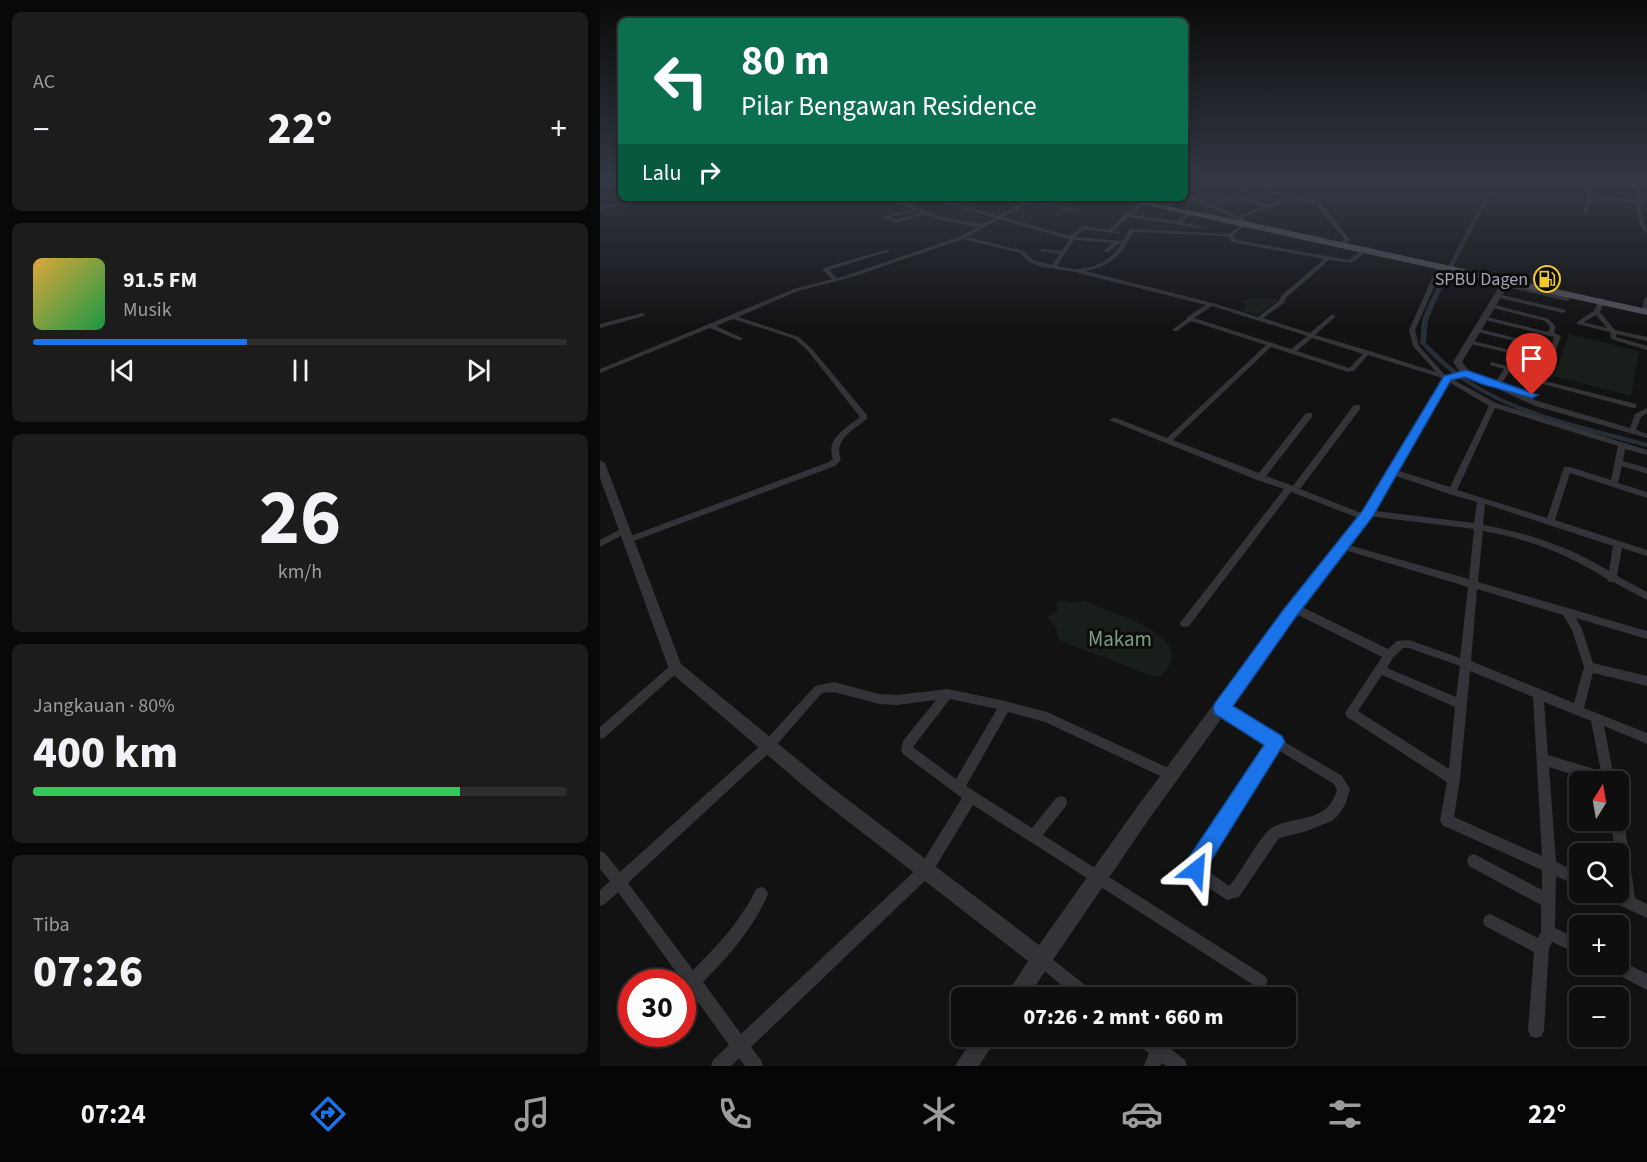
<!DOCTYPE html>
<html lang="id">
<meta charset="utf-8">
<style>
body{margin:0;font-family:"Source Sans 3",sans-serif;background:#1c1c1c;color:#f1f3f6;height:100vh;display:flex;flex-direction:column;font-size:22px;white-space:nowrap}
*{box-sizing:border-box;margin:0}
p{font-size:20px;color:#9b9c9e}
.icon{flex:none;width:33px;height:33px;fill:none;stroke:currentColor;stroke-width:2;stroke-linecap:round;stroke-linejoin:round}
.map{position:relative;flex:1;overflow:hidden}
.details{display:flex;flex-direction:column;gap:12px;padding:12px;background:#080808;width:600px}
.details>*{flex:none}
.banner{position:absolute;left:18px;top:18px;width:570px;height:183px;border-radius:9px;box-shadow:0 3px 9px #0003,0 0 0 2px #2e2e2e;background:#0b6e4f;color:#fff;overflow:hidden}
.needle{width:39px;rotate:11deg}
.buttons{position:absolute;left:969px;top:771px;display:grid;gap:12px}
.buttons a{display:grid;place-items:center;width:60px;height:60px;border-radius:9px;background:#0e0e0e;box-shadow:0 3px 9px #0003,0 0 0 2px #2e2e2e;font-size:30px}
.speed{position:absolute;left:18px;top:969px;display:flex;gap:12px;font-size:30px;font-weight:700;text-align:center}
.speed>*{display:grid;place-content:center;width:78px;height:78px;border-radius:50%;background:#0e0e0e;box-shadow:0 3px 9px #0003,0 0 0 2px #2e2e2e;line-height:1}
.speed .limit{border:9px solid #d22;background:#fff;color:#111}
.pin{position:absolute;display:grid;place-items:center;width:51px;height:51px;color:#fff;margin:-62px -26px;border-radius:50% 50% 50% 0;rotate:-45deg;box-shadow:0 0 6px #0007}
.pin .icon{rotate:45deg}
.me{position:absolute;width:66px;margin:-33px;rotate:28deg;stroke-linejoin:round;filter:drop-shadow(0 0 4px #0008)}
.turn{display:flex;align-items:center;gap:21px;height:126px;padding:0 24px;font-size:27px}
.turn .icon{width:78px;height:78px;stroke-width:2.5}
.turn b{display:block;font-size:42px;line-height:51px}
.then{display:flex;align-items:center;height:57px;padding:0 24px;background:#0003;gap:12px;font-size:22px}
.big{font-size:45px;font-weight:800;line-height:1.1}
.details .card{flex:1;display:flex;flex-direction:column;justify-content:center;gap:9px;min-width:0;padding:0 21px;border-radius:9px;background:#1c1c1c}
.details .dial{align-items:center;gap:0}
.dial b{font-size:78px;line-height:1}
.song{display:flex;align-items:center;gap:18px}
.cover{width:72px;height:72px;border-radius:9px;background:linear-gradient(135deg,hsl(40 70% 55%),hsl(140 70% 35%))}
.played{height:6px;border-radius:3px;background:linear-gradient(90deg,#1a73e8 40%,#2e2e2e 40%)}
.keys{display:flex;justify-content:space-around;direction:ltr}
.heat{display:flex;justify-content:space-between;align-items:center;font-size:33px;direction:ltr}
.charge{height:9px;border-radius:4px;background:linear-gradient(90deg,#34c759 80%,#2e2e2e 0)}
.trip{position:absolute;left:351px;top:987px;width:345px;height:60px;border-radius:9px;background:#0e0e0e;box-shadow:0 3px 9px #0003,0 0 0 2px #2e2e2e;font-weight:800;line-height:60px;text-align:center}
.menu{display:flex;height:96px;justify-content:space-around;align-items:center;background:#060606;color:#9b9c9e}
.menu .icon{width:42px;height:42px}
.menu .active{color:#1a73e8}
.menu b{font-size:27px;color:#f1f3f6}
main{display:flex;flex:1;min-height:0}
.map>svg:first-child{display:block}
</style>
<main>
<section class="details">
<div class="card"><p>AC</p>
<div class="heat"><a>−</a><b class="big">22°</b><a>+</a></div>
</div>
<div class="card">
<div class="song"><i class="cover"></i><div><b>91.5 FM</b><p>Musik</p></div></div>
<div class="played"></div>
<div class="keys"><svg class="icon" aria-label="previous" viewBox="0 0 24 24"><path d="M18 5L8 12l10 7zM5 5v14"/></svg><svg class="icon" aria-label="pause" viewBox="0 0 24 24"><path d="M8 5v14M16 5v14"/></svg><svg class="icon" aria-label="next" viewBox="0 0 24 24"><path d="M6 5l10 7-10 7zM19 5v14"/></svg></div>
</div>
<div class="card dial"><b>26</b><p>km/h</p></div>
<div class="card"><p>Jangkauan · 80%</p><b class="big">400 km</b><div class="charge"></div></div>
<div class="card"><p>Tiba</p><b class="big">07:26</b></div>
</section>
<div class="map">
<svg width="1047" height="1066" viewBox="0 0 1047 1066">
<rect width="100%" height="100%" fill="#121213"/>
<g fill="#181e1a">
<path d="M649 299H675L677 301 658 315 641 310 647 304 642 301Z"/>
<path d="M969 334 1039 351 1031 396 954 376Z"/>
<path d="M459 600 475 603 485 601C507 612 606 637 560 677L552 676 459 640 456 627 447 618 458 610 456 605Z"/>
</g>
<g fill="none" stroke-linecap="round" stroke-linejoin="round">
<path fill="#282e37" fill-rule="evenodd" d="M894 179H898L836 301 828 320 826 343C840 357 855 371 872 382 924 415 988 426 1047 443V447C966 426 877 409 820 343L822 320 830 301Z"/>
<g fill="#333338" fill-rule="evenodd">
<path d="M625 179H631L652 188 635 196 671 205 684 196 656 189 680 179H686L662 189 720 202 750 240 743 245H739V243L745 240 716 204 689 197 674 207H669L639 219 637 217 664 206 632 198 612 207 585 197V194L612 204 646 188Z"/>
<path d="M991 179H995L991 195 1036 201 1037 186 995 179H1006L1047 185V187L1041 186C1040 196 1040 205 1041 214 1043 221 1047 227 1047 234 1039 227 1037 215 1036 204L991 198 987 214 983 215Z"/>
<path d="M21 195V197L0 199V197Z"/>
<path d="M47 198 51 199 0 209V207Z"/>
<path d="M292 198 304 201 317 198H324L308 203 340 217 382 224 395 218 331 198H338L398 216 426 201 416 198H436L434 200 481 211 479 212 430 202 403 217 469 236 484 226 508 230 524 216 523 214H527L544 201 546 203 532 215 577 221 593 210 595 212 582 222 606 228 604 229 529 217 512 231 520 232V234L485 229 474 237 523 241 529 230 531 229 629 234 644 223 646 225 633 235 636 240 749 260 766 247H770V249L752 263 729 260 686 298 684 303 663 318 710 333 731 315H735V317L715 335 770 351 836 372 813 346 809 330 837 267 842 266 843 267 815 330 819 346 845 375 896 403 1047 450V455L1025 449 1023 461 1047 468V474L1022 466 1018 483 1047 492V498L970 473 955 520 1047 550V556L1022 548 1017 576 1047 592V600L1013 582H1009L1007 579C967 554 929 539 883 531L878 582 1047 631V639L976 618 982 629 993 663 1047 676V686L993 673 984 708 1047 733V744L1004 726 1015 782H997L949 767 956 862 980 873V887L956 876 955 928 980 940V955L952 942 949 948 944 1030 942 1036 936 1038 930 1036 928 1030 934 952 885 926 883 921 885 916 890 914 938 938 941 932V905L869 866 867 861 869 856 874 854 942 890V870L842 825 840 820 847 782 747 717 745 713 782 657 690 611 689 608 690 605 694 604 698 605 788 649 797 641 809 640 860 658 868 587 738 548 736 546 741 543 869 579 874 529 768 516 767 519 764 520 691 492 589 626 585 627 581 626 580 623 684 489 657 480 509 420 513 418H516L567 438 666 345 591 321 577 331H573V329L587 319V317L606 305 475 272 442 267 429 262 420 253 363 239 252 277 198 291 138 317 199 337 212 349 267 415V419C253 430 233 440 241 460L235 466 31 542H25L23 540 25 538 229 462 233 459C225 439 246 428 260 417L208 351 195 339 133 319 116 326 142 338V340H138L110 328 0 373V369L194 289 232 279 223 270V268L285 250 290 251 229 270 237 278 248 275 361 236 378 227 339 219 326 214 295 223 284 217 313 209 292 200ZM317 210 322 213 297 220 290 217ZM399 219 468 239H470L462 251 442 249 439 251 460 254 452 265 433 260 424 251 367 237ZM533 232 628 236 632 242 641 244 724 259 681 296 679 301 658 317 613 303 485 271C513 266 521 255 533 232ZM474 240 513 243 504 251 507 253 518 244H521C513 259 494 269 477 269 470 269 464 267 457 266ZM612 306 707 336 691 349 594 318ZM712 338 763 354 749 368 697 351ZM671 347 748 372 754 371 768 355 842 378 889 406 850 487 793 469 789 472 790 474 849 494 877 502 874 523 768 510 765 511 764 514 700 489 760 409V405H754L693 486 666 476 712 417V413H706L659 473 573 440ZM895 408 1018 446 1011 480 970 467H964L947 518 857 490ZM885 504 1013 546 1009 571C970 547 928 533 883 525ZM877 589 963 615 972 630 984 667 974 703 871 661ZM803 648H809L860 666 856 697 787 668 793 658ZM870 671 933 697 942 856 854 817 860 779ZM782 675 855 707 849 769 758 711ZM944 702 991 721 1001 771 948 755Z"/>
<path d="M578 198H583L567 208 563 207Z"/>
<path d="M904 283 967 297 970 299 967 301 902 286V284Z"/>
<path d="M897 294 963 309 966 311 963 313 895 297 894 296Z"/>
<path d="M1047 297V309L1042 310 1044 299Z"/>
<path d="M1002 298 1005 300 1000 312 1015 330 1047 337V341L1016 334V337L1047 346V350L1011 339 1010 332 977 324V322L994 311 999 300ZM996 315 1007 328 984 322Z"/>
<path d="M891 304 949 319 956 327 954 333 961 336 945 381 1036 404V408H1033L939 383 938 382 945 362 867 343V341L869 340 946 359 950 350 874 331 873 330 876 328 951 347 954 337 881 319 880 318 883 316 948 332 950 327 945 321 889 307V305Z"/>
<path d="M42 313 45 315 44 316 0 328V324Z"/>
<path d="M892 362 936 374V376L934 377 910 371 901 384 933 392 936 395 932 399 941 402 1030 428 1035 414 1047 408V413L1041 417 1036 430 1047 434V438L935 406 863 373 864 372H868L895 383 904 369 890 365V363ZM914 391 928 394V395L927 397Z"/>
<path d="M25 527 28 528 29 530 28 532 0 547V540Z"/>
<path d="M75 663 79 665 80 668 79 671 4 738 0 739V727L71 665Z"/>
<path d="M234 682 279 694 297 695 348 689 405 701 447 712 575 771 577 775 575 779 571 781 445 722 408 712 366 786 432 828 456 798 461 796 466 798 467 802 466 806 443 835 665 976 668 981 665 986 660 989 655 986 373 805 330 876 151 1047 161 1060 163 1066H145L139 1058 131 1066H111L113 1060 129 1045 18 892 5 904 0 906V890L10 881 0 869V851L5 853 20 872 164 742 215 686ZM234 692 279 704 297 705 336 700 303 741 301 750 303 754 362 798 320 866 141 1034 103 982C129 956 153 929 168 894L166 889 161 887 156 889C141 921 118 945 93 970L28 883 172 750 222 693ZM350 699 397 709 356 779 313 747Z"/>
<path d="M621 704 742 776 750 789 745 805 739 814 732 821 707 831 679 838 639 897 627 900 593 877 589 867 668 744 617 713 615 709 617 705ZM678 750 734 784 737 790C728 823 697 815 673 827 661 833 641 874 629 886L604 868Z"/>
<path d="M1018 814 1022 815 1024 820 1035 898 1047 904V918L1002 897 1000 892H1018V890L1020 891 1018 878V854H1015L1011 820H1018Z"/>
<path d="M441 952 446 954 495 993 498 998H477L436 964 434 959 436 954Z"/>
<path d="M1018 959 1047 974V990L1007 969 1005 964H1018Z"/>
<path d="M532 1036H554L585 1060 587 1066H566L562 1063 560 1066H544L549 1053 534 1042Z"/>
</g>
<g fill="#333338" fill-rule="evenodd">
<path d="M610 205H614L643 218 647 224 642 225 639 220 610 207Z"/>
<path d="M905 277 912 279 862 362 871 373 850 380 772 516 694 618 549 819 427 998H404L428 961 219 799 70 672 0 478V460L5 463 81 664 231 787 439 945 537 807 684 610 764 511 844 376 860 372 853 362Z"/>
<path d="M374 1036H398L379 1066H355Z"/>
</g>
<path fill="#4f4f57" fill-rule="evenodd" d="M512 198H527L668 226 1047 309V315Z"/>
</g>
<linearGradient id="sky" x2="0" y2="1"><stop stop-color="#0a0a0a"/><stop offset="0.55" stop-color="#333944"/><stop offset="1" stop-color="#333944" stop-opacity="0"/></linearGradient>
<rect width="1047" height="328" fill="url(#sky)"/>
<path fill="#1a73e8" stroke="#114b97" stroke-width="1.5" d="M866 370 938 395 932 398 882 384 865 377 851 380 773 516 695 618 633 706 682 736 685 742 607 867 603 877 596 880 589 877 586 870 589 857 664 745 615 714 613 708 615 703 684 609 763 510 844 376Z"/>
<defs>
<symbol id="fuel-ring" viewBox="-11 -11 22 22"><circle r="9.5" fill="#0d0d0e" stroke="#f2c92b" stroke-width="1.5"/><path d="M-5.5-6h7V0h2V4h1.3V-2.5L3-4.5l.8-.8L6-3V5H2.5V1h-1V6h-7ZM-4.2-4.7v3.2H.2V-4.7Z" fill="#f2c92b"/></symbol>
</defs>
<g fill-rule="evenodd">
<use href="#fuel-ring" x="932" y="264" width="30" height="30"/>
</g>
<g text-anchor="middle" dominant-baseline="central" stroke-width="6" stroke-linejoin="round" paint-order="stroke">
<g font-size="18" fill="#a3a6b4" stroke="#0d0d0e" text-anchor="end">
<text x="928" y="279">SPBU Dagen</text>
</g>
<g font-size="21" fill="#7a9f81" stroke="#0d0d0e">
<text x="520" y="639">Makam</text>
</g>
</g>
</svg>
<div class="buttons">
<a><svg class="needle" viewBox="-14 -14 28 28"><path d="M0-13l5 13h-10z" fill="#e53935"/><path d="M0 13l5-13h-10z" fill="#9b9c9e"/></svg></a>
<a><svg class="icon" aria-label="search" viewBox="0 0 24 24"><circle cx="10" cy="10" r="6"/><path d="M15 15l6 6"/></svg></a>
<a>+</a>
<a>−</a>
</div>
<div class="speed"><div class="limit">30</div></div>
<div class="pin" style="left:932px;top:395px;background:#d93025"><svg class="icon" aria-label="arrive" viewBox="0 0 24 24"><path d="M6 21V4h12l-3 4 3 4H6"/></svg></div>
<svg class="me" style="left:596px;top:870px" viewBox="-20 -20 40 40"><path d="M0-17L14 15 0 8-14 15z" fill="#1a73e8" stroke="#fff" stroke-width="4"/></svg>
<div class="trip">07:26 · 2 mnt · 660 m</div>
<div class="banner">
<div class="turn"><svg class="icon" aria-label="left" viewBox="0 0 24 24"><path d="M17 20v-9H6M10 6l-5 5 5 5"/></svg><div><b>80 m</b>Pilar Bengawan Residence</div></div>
<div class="then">Lalu<svg class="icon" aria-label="right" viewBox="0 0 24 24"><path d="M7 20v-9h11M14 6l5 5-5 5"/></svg></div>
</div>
</div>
</main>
<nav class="menu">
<b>07:24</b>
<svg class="icon active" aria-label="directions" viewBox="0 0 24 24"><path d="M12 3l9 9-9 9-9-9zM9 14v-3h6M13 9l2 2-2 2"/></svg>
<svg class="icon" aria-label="music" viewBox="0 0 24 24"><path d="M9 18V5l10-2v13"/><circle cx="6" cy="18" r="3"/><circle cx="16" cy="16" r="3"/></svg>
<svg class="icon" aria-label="phone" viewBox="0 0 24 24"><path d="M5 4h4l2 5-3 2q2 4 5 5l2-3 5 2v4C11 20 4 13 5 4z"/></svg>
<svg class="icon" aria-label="climate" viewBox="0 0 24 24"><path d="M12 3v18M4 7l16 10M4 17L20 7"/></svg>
<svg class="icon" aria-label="car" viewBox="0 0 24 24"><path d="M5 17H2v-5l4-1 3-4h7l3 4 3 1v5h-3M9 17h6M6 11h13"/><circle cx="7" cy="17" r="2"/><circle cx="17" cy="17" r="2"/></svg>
<svg class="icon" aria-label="filters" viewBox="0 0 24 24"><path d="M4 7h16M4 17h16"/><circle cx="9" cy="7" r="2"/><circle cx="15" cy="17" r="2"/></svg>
<b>22°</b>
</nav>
